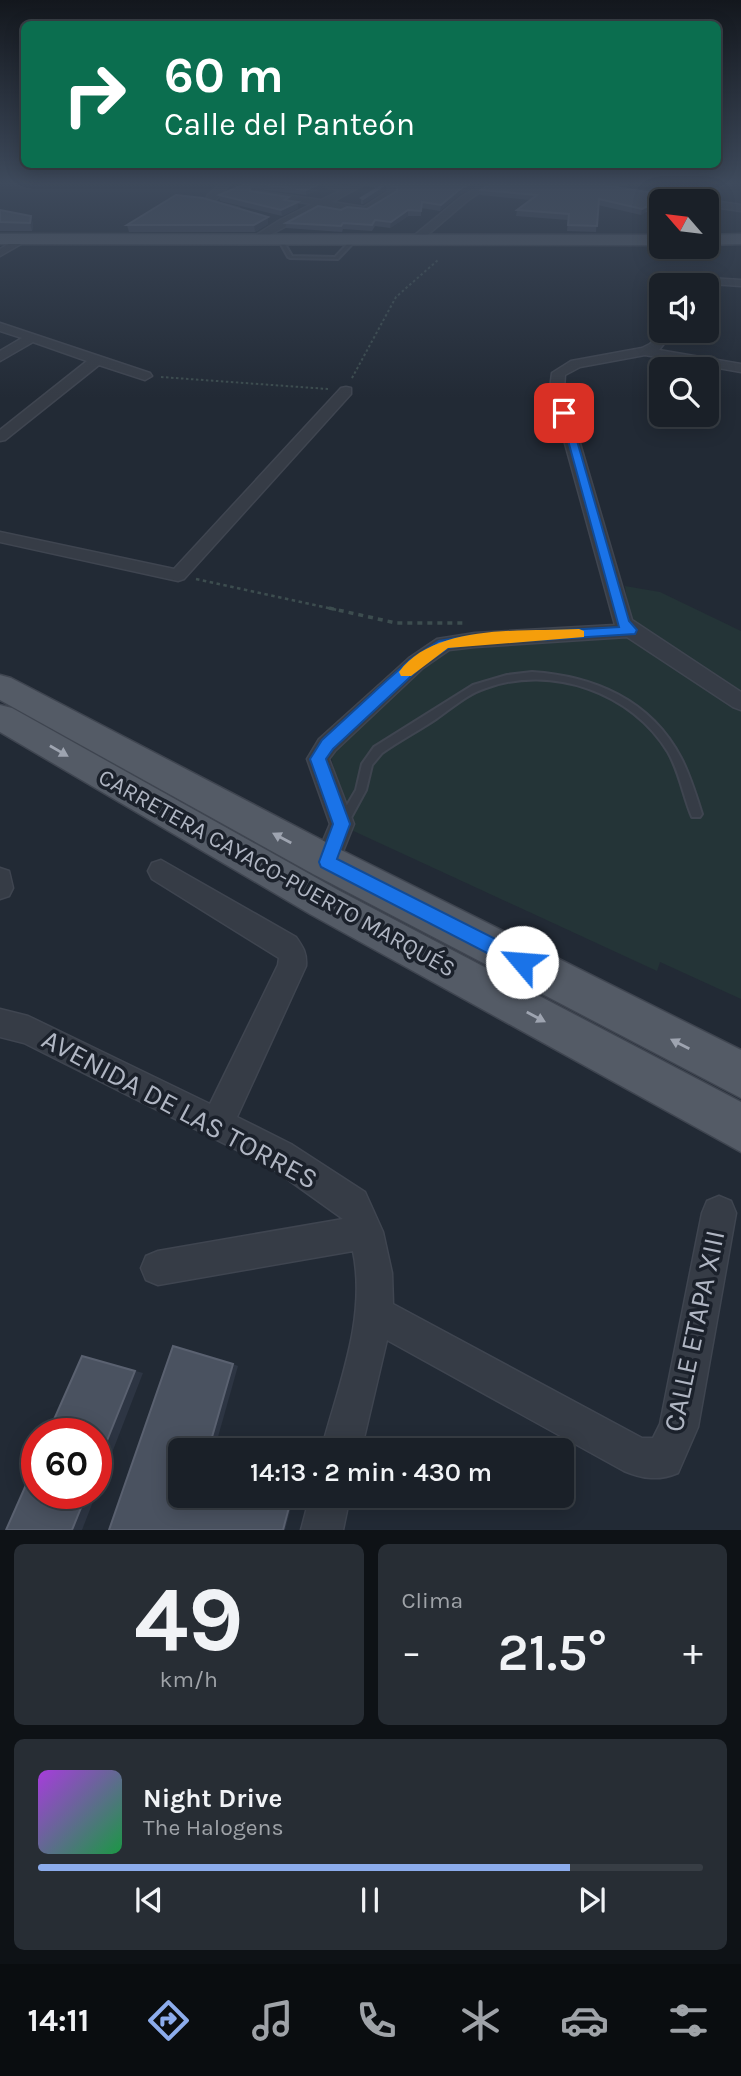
<!DOCTYPE html>
<html lang="es">
<meta charset="utf-8">
<style>
body{margin:0;font-family:Karla,sans-serif;background:#272d34;color:#f1f3f6;height:100vh;display:flex;flex-direction:column;font-size:26px;white-space:nowrap}
*{box-sizing:border-box;margin:0}
p{font-size:23px;color:#9fa3a8}
.icon{flex:none;width:38px;height:38px;fill:none;stroke:currentColor;stroke-width:2;stroke-linecap:round;stroke-linejoin:round}
.map{position:relative;height:1530px;overflow:hidden}
.sheet{display:flex;flex-direction:column;gap:14px;padding:14px;background:#0e1216;flex:1}
.sheet>*{flex:none}
.top-card{position:absolute;left:21px;top:21px;width:700px;height:147px;border-radius:10px;box-shadow:0 4px 18px #0003,0 0 0 2px #383e45;background:#0b6e4f;color:#fff;overflow:hidden}
.needle{width:46px;rotate:298deg}
.fabs{position:absolute;left:649px;top:189px;display:grid;gap:14px}
.fabs a{display:grid;place-items:center;width:70px;height:70px;border-radius:10px;background:#1a2028;box-shadow:0 4px 18px #0003,0 0 0 2px #383e45;font-size:35px}
.speed{position:absolute;left:21px;top:1418px;display:flex;gap:14px;font-size:35px;font-weight:700;text-align:center}
.speed>*{display:grid;place-content:center;width:91px;height:91px;border-radius:50%;background:#1a2028;box-shadow:0 4px 18px #0003,0 0 0 2px #383e45;line-height:1}
.speed .limit{border:10px solid #d22;background:#fff;color:#111}
.pin{position:absolute;display:grid;place-items:center;width:60px;height:60px;color:#fff;margin:-30px;border-radius:14px;box-shadow:0 4px 10px #0006}
.me{position:absolute;width:77px;margin:-38px;rotate:297deg;stroke-linejoin:round;filter:drop-shadow(0 0 5px #0008)}
.turn{display:flex;align-items:center;gap:24px;height:147px;padding:0 28px;font-size:32px}
.turn .icon{width:91px;height:91px;stroke-width:2.5}
.turn b{display:block;font-size:49px;line-height:60px}
.big{font-size:52px;font-weight:600;line-height:1.1}
.sheet .card{flex:1;display:flex;flex-direction:column;justify-content:center;gap:10px;min-width:0;padding:0 24px;border-radius:10px;background:#272d34}
.sheet .dial{align-items:center;gap:0}
.dial b{font-size:91px;line-height:1}
.song{display:flex;align-items:center;gap:21px}
.cover{width:84px;height:84px;border-radius:10px;background:linear-gradient(135deg,hsl(280 70% 55%),hsl(140 70% 35%))}
.played{height:7px;border-radius:4px;background:linear-gradient(90deg,#8cacec 80%,#383e45 80%)}
.keys{display:flex;justify-content:space-around;direction:ltr}
.heat{display:flex;justify-content:space-between;align-items:center;font-size:38px;direction:ltr}
.sheet .tiles{flex:1;display:grid;gap:14px;grid-template-columns:1fr 1fr}
.card:last-child{grid-column:span 2}
.trip{position:absolute;left:168px;top:1438px;width:406px;height:70px;border-radius:10px;background:#1a2028;box-shadow:0 4px 18px #0003,0 0 0 2px #383e45;font-weight:600;line-height:70px;text-align:center}
.dock{display:flex;height:112px;justify-content:space-around;align-items:center;background:#0a0d10;color:#9fa3a8}
.dock .icon{width:49px;height:49px}
.dock .active{color:#8cacec}
.dock b{font-size:32px;color:#f1f3f6}
.map>svg:first-child{display:block}
</style>
<div class="map">
<svg width="741" height="1530" viewBox="0 0 741 1530">
<rect width="100%" height="100%" fill="#222a35"/>
<path fill="#243437" d="M625 586 660 592 741 631V999L660 962 657 971 347 828 331 756 410 673 445 648 632 636Z"/>
<g fill="none" stroke-linecap="round" stroke-linejoin="round">
<defs>
<g id="lane">
<path d="M328 185 351 189 353 190 351 191 327 187Z"/>
<path d="M278 239H282L292 256 335 257 351 240 355 241 338 259 290 258 288 257Z"/>
<path d="M532 672C594 676 651 700 681 758 690 775 696 795 702 814L700 817H692C683 796 680 773 668 752 632 692 551 664 486 688 467 694 452 708 436 719 418 731 399 741 382 753L372 765 366 790 347 825 343 827 339 825 337 822 356 790 362 764 374 747 473 685 507 675Z"/>
</g>
<g id="street">
<path d="M221 184H230L214 202 239 208V212L204 203 208 195Z"/>
<path d="M355 184H365L332 202 364 207 387 192 395 194 366 213 323 206 257 242 248 240 280 220 312 204 259 196 254 193 256 191 321 200Z"/>
<path d="M483 184H492L467 201 418 243H410V239L461 197Z"/>
<path d="M657 192 695 198 700 201 654 197V193Z"/>
<path d="M707 200 741 205V211L707 206V201H704Z"/>
<path d="M12 242 21 244 0 256V249Z"/>
<path d="M709 278 741 280V286L712 284 707 288V285H699Z"/>
<path d="M0 323 150 373 152 376 145 380 99 365 5 440 0 441V430L87 361 33 342 0 361V351L22 338 0 331Z"/>
<path d="M662 331H674L659 350 741 364V372L645 355 580 367 565 375 564 389 632 620 741 692V710L733 707 627 637 475 647 449 650 423 668 335 751 329 759 354 824 336 869 327 873 318 869 314 862 330 824 307 759 319 739 409 658 437 639 475 633 615 625 550 389 552 373 571 361 642 348 650 344Z"/>
<path d="M346 387 351 388V394L184 579 178 581 0 542V532L174 569 341 388Z"/>
<path d="M161 860 296 937C303 947 307 953 306 966L237 1117 291 1144 365 1192 383 1232 392 1273 393 1304 642 1438H653L660 1424 702 1213 707 1201 719 1196 731 1201 736 1213 698 1427 678 1473C659 1481 643 1479 624 1471L387 1340 361 1451H321C338 1386 367 1318 353 1251L158 1285 146 1280 141 1268 146 1256 158 1251 343 1219 269 1166 24 1043 0 1037V1009L28 1016 210 1104 278 965 279 958 152 879 148 871 152 863Z"/>
<path d="M0 868 9 871 13 888 9 896 0 899Z"/>
<path d="M310 1496H350L343 1530H301Z"/>
</g>
<g id="primary">
<path d="M0 234 662 235V245L0 244Z"/>
<path d="M741 234V244L707 245V235Z"/>
<path d="M0 675 11 678 341 850 741 1050V1098L313 874 0 700Z"/>
<path d="M0 705 12 708 338 890 741 1102V1152L310 914 0 732Z"/>
</g>
</defs>
<use href="#lane" stroke="#3f4550" stroke-width="4"/>
<use href="#street" stroke="#3f4550" stroke-width="3"/>
<use href="#primary" stroke="#3f4550" stroke-width="3"/>
<g stroke="#3d4d4f" stroke-width="2" stroke-dasharray="2.5 2.5" stroke-linecap="butt">
<path d="M161 377 328 389"/>
<path d="M352 378 396 297 438 260"/>
</g>
<path stroke="#3d4d4f" stroke-width="2.5" stroke-dasharray="3.5 3.5" stroke-linecap="butt" d="M196 579 337 610"/>
<path stroke="#3d4d4f" stroke-width="3.5" stroke-dasharray="5 5" stroke-linecap="butt" d="M329 608 396 623H467"/>
<use href="#lane" fill="#363c46" fill-rule="evenodd"/>
<use href="#street" fill="#363c46" fill-rule="evenodd"/>
<use href="#primary" fill="#545b66" fill-rule="evenodd"/>
</g>
<g fill="#3e4554">
<path d="M245 184H326L325 187 306 195 249 188 250 191 289 197V201L298 208 282 216 220 201 219 195Z"/>
<path d="M366 184H479L459 195 440 211 421 208V216H408L390 228 375 226 372 231 343 229 342 232 286 228V223L341 210 367 209 394 192 386 190 363 204H361V198L377 188 366 186Z"/>
<path d="M600 184H629L624 186Z"/>
<path d="M481 190 662 201V214L646 212 641 215 598 205 596 232 567 231 568 220 516 216 517 210 530 200 480 195Z"/>
<path d="M0 210 31 216 33 225 32 231H0Z"/>
<path d="M268 217V224L255 232H129L127 225Z"/>
</g>
<g fill="#2d3543">
<path d="M319 184H326L325 187 306 195V190Z"/>
<path d="M386 184V190L363 204V199Z"/>
<path d="M470 184H479L459 195 440 211 441 205 460 189Z"/>
<path d="M298 202V208L282 216 281 210Z"/>
<path d="M648 206 646 212 641 215 642 209Z"/>
<path d="M408 210V216L390 228 391 222Z"/>
<path d="M31 216 33 225 32 231 30 223Z"/>
<path d="M268 217V224L255 232 254 225Z"/>
<path d="M82 1356 143 1373 82 1530H72L87 1493H96V1468Z"/>
<path d="M233 1364 238 1366 214 1451H208Z"/>
<path d="M247 1438H252L297 1451H292Z"/>
<path d="M292 1496H294L285 1530H283Z"/>
</g>
<g fill="#4a5260" stroke="#5a6170" stroke-width="2">
<path d="M245 184H249L250 191 289 197 284 200 298 202 281 210 219 195Z"/>
<path d="M258 184H319L306 190Z"/>
<path d="M383 184H470L460 189 441 205 422 202 421 211 408 210 391 222 375 220 372 225 343 223 341 226 286 223 318 206 341 210 347 207 367 209 397 191V187L386 184 363 199 361 198 384 184Z"/>
<path d="M489 184H597L685 198V201H662V208L648 206 642 209 599 199 597 226 568 225 569 214 517 210 537 195 481 190Z"/>
<path d="M176 195 203 198 268 217 254 225H127Z"/>
<path d="M0 210 31 216 30 223 0 222Z"/>
<path d="M173 1346 233 1364 208 1451H180V1496H292L283 1530H109Z"/>
<path d="M82 1356 135 1371 96 1468V1433H48Z"/>
<path d="M247 1438 292 1451H243Z"/>
<path d="M37 1460V1493H87L72 1530H6Z"/>
</g>
<defs><path id="oneway-solid" d="M-6-.8H1V-3.2L6.5 0L1 3.2V.8H-6Z" transform="scale(1.75)"/></defs>
<g fill="#9ea4b0">
<use href="#oneway-solid" transform="translate(59 751) rotate(30)"/>
<use href="#oneway-solid" transform="translate(282 838) rotate(-152)"/>
<use href="#oneway-solid" transform="translate(536 1017) rotate(28)"/>
<use href="#oneway-solid" transform="translate(680 1044) rotate(-153)"/>
</g>
<linearGradient id="sky" x2="0" y2="1"><stop stop-color="#13171d"/><stop offset="0.46" stop-color="#3e4a5c"/><stop offset="1" stop-color="#3e4a5c" stop-opacity="0"/></linearGradient>
<rect width="741" height="398" fill="url(#sky)"/>
<path fill="#1a73e8" stroke="#114b97" stroke-width="2" d="M560 411 569 413 629 621 637 630 635 634 475 644 448 648 422 666 333 749 326 759 350 824 337 859 529 956 532 962 529 969 522 971 321 867 319 862 333 824 310 759 322 740 385 682 411 659 439 641 475 635 619 627Z"/>
<path fill="#f59e0b" d="M579 629 584 631V637L448 648 411 676H401L399 672C435 623 524 632 579 629Z"/>
<g text-anchor="middle" dominant-baseline="central" stroke-width="7" stroke-linejoin="round" paint-order="stroke">
<g font-size="23" fill="#b0b6c3" stroke="#1b212b">
<text transform="translate(277 873) rotate(29)">CARRETERA CAYACO-PUERTO MARQUÉS</text>
</g>
<g font-size="28" fill="#b0b6c3" stroke="#1b212b">
<text transform="translate(180 1109) rotate(28)">AVENIDA DE LAS TORRES</text>
<text transform="translate(694 1331) rotate(-78)">CALLE ETAPA XIII</text>
</g>
</g>
</svg>
<div class="fabs">
<a><svg class="needle" viewBox="-14 -14 28 28"><path d="M0-13l5 13h-10z" fill="#e53935"/><path d="M0 13l5-13h-10z" fill="#9fa3a8"/></svg></a>
<a><svg class="icon" aria-label="sound" viewBox="0 0 24 24"><path d="M4 9h4l5-4v14l-5-4H4zM17 9q2 3 0 6"/></svg></a>
<a><svg class="icon" aria-label="search" viewBox="0 0 24 24"><circle cx="10" cy="10" r="6"/><path d="M15 15l6 6"/></svg></a>
</div>
<div class="speed"><div class="limit">60</div></div>
<div class="pin" style="left:564px;top:413px;background:#d93025"><svg class="icon" aria-label="arrive" viewBox="0 0 24 24"><path d="M6 21V4h12l-3 4 3 4H6"/></svg></div>
<svg class="me" style="left:522px;top:962px" viewBox="-20 -20 40 40"><circle r="19" fill="#fff"/><path d="M0-13L10 11 0 6-10 11z" fill="#1a73e8"/></svg>
<div class="trip">14:13 · 2 min · 430 m</div>
<div class="top-card">
<div class="turn"><svg class="icon" aria-label="right" viewBox="0 0 24 24"><path d="M7 20v-9h11M14 6l5 5-5 5"/></svg><div><b>60 m</b>Calle del Panteón</div></div>
</div>
</div>
<section class="sheet">
<div class="tiles">
<div class="card dial"><b>49</b><p>km/h</p></div>
<div class="card"><p>Clima</p>
<div class="heat"><a>−</a><b class="big">21.5°</b><a>+</a></div>
</div>
<div class="card">
<div class="song"><i class="cover"></i><div><b>Night Drive</b><p>The Halogens</p></div></div>
<div class="played"></div>
<div class="keys"><svg class="icon" aria-label="previous" viewBox="0 0 24 24"><path d="M18 5L8 12l10 7zM5 5v14"/></svg><svg class="icon" aria-label="pause" viewBox="0 0 24 24"><path d="M8 5v14M16 5v14"/></svg><svg class="icon" aria-label="next" viewBox="0 0 24 24"><path d="M6 5l10 7-10 7zM19 5v14"/></svg></div>
</div>
</div>
</section>
<nav class="dock">
<b>14:11</b>
<svg class="icon active" aria-label="directions" viewBox="0 0 24 24"><path d="M12 3l9 9-9 9-9-9zM9 14v-3h6M13 9l2 2-2 2"/></svg>
<svg class="icon" aria-label="music" viewBox="0 0 24 24"><path d="M9 18V5l10-2v13"/><circle cx="6" cy="18" r="3"/><circle cx="16" cy="16" r="3"/></svg>
<svg class="icon" aria-label="phone" viewBox="0 0 24 24"><path d="M5 4h4l2 5-3 2q2 4 5 5l2-3 5 2v4C11 20 4 13 5 4z"/></svg>
<svg class="icon" aria-label="climate" viewBox="0 0 24 24"><path d="M12 3v18M4 7l16 10M4 17L20 7"/></svg>
<svg class="icon" aria-label="car" viewBox="0 0 24 24"><path d="M5 17H2v-5l4-1 3-4h7l3 4 3 1v5h-3M9 17h6M6 11h13"/><circle cx="7" cy="17" r="2"/><circle cx="17" cy="17" r="2"/></svg>
<svg class="icon" aria-label="filters" viewBox="0 0 24 24"><path d="M4 7h16M4 17h16"/><circle cx="9" cy="7" r="2"/><circle cx="15" cy="17" r="2"/></svg>
</nav>
